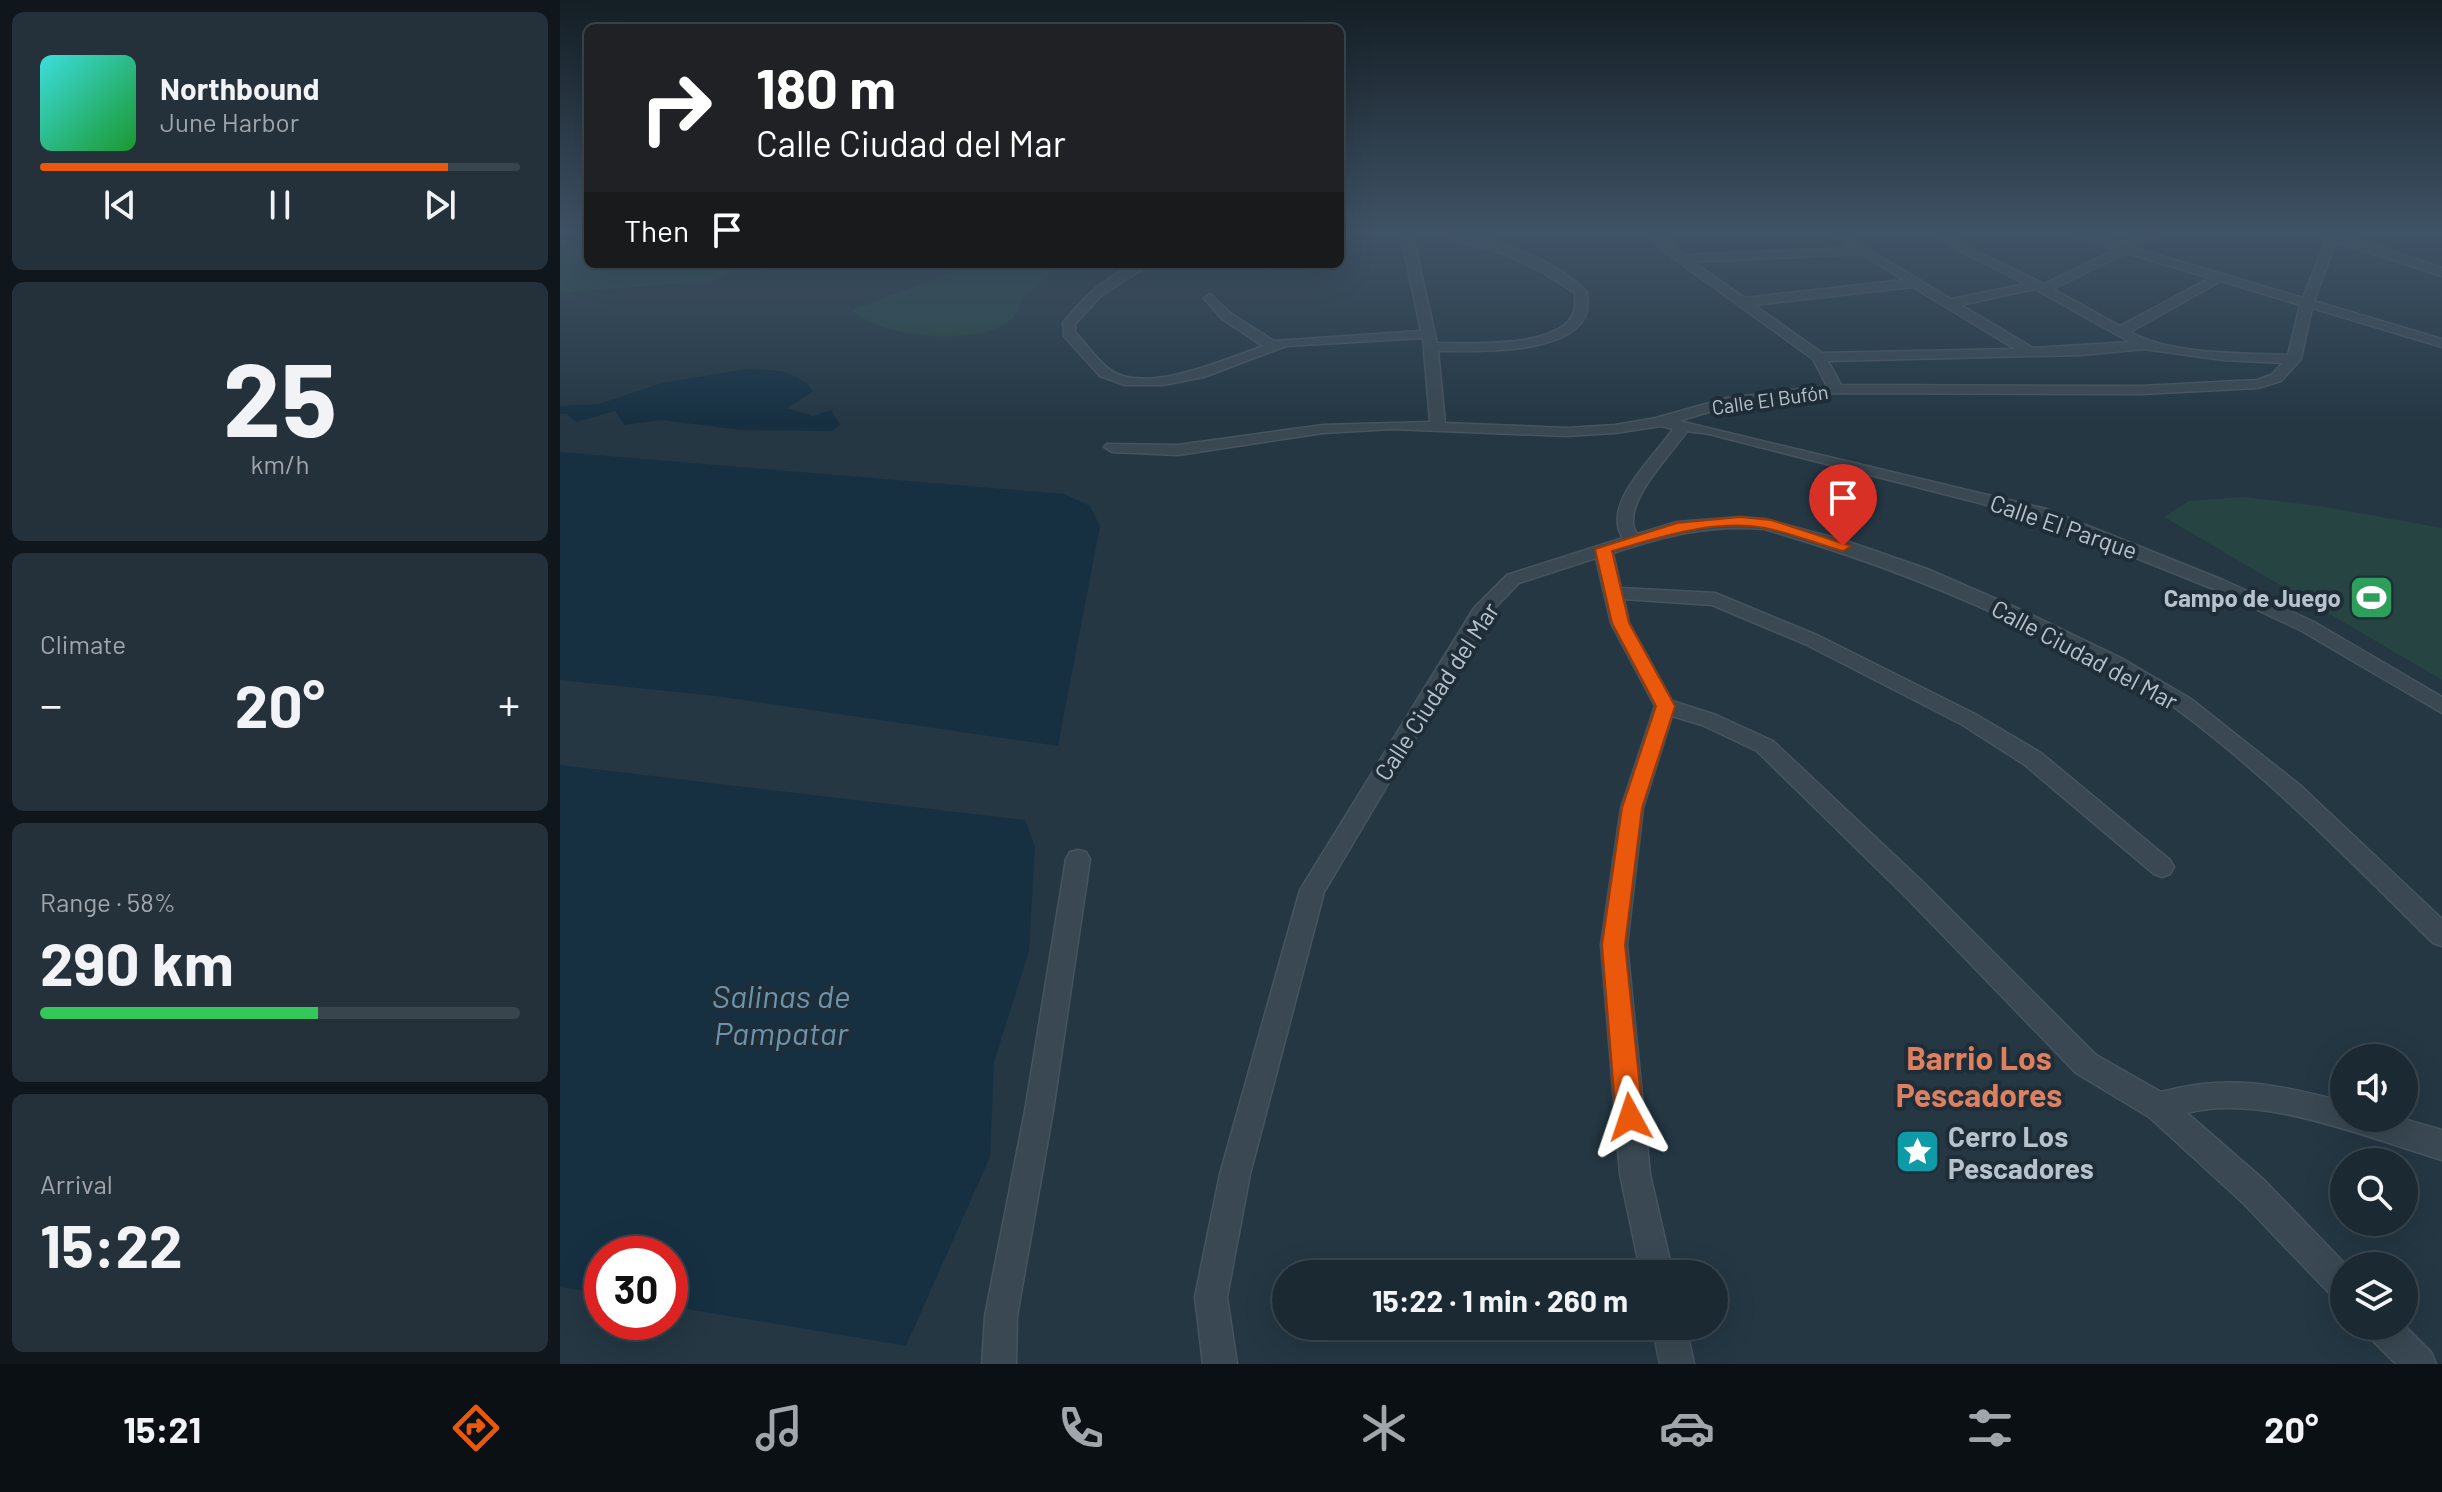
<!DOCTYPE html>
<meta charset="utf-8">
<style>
body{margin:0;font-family:Barlow,sans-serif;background:#24313a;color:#f1f3f6;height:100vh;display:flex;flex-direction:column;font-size:30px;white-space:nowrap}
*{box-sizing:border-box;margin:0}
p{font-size:26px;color:#a0a6ac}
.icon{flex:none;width:44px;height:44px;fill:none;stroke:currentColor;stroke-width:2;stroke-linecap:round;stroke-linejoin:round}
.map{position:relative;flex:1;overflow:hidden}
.sheet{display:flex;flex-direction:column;gap:12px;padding:12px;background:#0f171c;width:560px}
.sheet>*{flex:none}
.top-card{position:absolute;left:24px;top:24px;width:760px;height:244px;border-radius:12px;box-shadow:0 8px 32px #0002,0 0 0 2px #39454d;background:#202124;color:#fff;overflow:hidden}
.buttons{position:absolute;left:1770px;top:1044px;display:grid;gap:16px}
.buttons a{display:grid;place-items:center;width:88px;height:88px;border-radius:50%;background:#1b2932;box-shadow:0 8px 32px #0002,0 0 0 2px #39454d;font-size:40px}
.speed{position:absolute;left:24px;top:1236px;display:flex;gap:16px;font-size:40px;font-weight:700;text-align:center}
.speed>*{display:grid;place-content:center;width:104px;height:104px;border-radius:50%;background:#1b2932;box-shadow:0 8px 32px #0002,0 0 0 2px #39454d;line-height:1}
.speed .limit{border:12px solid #d22;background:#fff;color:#111}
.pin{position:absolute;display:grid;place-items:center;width:68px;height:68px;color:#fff;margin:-82px -34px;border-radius:50% 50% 50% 0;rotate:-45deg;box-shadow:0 0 8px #0007}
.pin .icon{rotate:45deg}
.me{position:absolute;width:88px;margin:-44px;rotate:355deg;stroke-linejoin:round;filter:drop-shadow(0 0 6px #0008)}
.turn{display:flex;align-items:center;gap:28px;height:168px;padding:0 40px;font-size:36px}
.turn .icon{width:104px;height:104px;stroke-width:2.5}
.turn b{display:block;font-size:56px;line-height:68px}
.then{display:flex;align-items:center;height:76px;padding:0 40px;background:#0003;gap:16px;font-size:30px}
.big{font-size:60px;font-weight:700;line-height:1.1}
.sheet .widget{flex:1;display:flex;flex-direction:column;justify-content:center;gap:12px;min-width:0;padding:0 28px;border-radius:12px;background:#24313a}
.sheet .dial{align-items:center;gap:0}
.dial b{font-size:104px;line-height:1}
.song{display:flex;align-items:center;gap:24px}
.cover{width:96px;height:96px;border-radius:12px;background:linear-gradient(135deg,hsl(180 70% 55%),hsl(130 70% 35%))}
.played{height:8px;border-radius:4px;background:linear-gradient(90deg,#ea580c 85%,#39454d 85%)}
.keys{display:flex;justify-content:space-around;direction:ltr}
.heat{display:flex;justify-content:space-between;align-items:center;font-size:44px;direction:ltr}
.charge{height:12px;border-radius:6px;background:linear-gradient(90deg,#34c759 58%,#39454d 0)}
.trip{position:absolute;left:712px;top:1260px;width:456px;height:80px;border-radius:40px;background:#1b2932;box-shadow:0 8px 32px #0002,0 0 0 2px #39454d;font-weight:700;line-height:80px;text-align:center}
.menu{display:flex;height:128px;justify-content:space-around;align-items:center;background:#0b1014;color:#a0a6ac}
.menu .icon{width:56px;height:56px}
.menu .current{color:#ea580c}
.menu b{font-size:36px;color:#f1f3f6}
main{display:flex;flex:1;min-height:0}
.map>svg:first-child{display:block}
</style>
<main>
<section class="sheet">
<div class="widget">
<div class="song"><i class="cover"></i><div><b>Northbound</b><p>June Harbor</p></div></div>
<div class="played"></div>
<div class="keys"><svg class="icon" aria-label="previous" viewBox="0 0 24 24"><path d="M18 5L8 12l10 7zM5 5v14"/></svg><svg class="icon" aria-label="pause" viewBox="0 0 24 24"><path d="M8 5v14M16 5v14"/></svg><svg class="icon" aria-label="next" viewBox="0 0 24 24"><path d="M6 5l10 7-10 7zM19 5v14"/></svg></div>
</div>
<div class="widget dial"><b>25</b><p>km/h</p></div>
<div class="widget"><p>Climate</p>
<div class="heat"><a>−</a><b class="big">20°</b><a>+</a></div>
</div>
<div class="widget"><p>Range · 58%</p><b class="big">290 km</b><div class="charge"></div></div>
<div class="widget"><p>Arrival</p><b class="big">15:22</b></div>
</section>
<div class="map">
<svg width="1882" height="1364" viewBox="0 0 1882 1364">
<rect width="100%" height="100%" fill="#243743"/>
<g fill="#264442">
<path d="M27 232 28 264H180L154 281 0 293V260Z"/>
<path d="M415 264 490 267 488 277 461 300C457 354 317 340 292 310Z"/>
<path d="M1683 497 1760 506 1882 528V680L1604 517 1629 501Z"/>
</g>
<g fill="#163042">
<path d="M187 369C213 370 235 369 253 391L227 408 253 416 271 410 280 425 272 431 182 430 101 420 64 425 55 411 16 422 7 414H0V406L39 404 102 383Z"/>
<path d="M0 452 504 494 530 506 540 526 498 746 156 696 0 680Z"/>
<path d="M0 765 465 820 475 846 469 951 434 1062 430 1157 346 1346 110 1306V1254H42V1294L0 1287Z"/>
</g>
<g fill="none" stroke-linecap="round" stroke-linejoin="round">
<defs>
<g id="minor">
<path d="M870 232C921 232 990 255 1027 292 1027 298 1028 305 1027 311 1016 356 913 351 878 351L885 423 1006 428 1055 425 1096 418 1167 398 1267 386 1253 359 1105 252 1089 237 1090 232H1100L1099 234 1124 255 1291 248 1267 232H1279L1391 299 1465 284 1364 232H1377L1484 284 1555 250 1502 232C1520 232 1536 241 1554 242 1572 244 1593 232 1612 232L1568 246 1743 298 1767 237 1764 232H1774L1882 268V276L1776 242 1754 301 1882 339V347L1752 308 1741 359 1721 381 1698 388 1582 394 1276 393 1168 406 1119 421 1486 509 1663 580 1754 622 1882 697V713L1740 630 1651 588 1474 517 1149 434 1127 431C1112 454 1058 506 1077 534L1117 522 1180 517 1205 519 1289 542 1367 569 1459 609 1561 658 1631 699 1741 786 1882 919V946L1873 943C1791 862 1711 779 1618 710 1583 684 1541 665 1502 645 1402 596 1312 560 1204 529 1148 524 1105 536 1053 553L1061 588 1155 593 1259 636 1415 714 1481 753 1610 860 1614 867 1610 874 1602 877 1594 874 1465 765 1401 724 1245 644 1152 605 1064 599 1069 623 1112 701 1156 715 1213 741 1364 883 1536 1055 1601 1092C1669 1074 1717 1084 1784 1102V1118H1840L1882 1130V1160C1808 1138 1703 1093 1627 1113L1705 1181 1787 1266H1784V1302L1773 1297 1683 1203 1589 1117 1516 1073 1346 897 1197 751 1142 725 1112 716 1083 808 1067 945 1090 1174 1113 1274H1081L1060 1174 1041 945 1061 808 1095 706 1051 623 1036 558 959 583 928 615 764 892 690 1174 667 1297 677 1364H643L635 1297 660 1174 740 890 914 608 947 575 1063 538C1040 504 1095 457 1113 429L1101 426 1055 433 1006 436 833 429 763 433 618 455 552 452 544 447 547 444 618 445 763 425 870 422 863 338 726 346 644 377 603 385H565L540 376 504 336 503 323C523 298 556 264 590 264L541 296 515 324V332C526 344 536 359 549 369 583 396 667 359 703 346L662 319 644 298 650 294 670 313 714 341 861 331 842 241 848 238 854 241 877 343C908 343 1001 349 1014 312 1016 307 1015 299 1015 293L982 272 947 255ZM1566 253 1650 278 1560 326 1493 289ZM1301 254 1344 280 1185 298 1133 262ZM1661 281 1740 305 1728 355C1680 353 1612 355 1570 332ZM1353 287 1455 349 1262 353 1194 305ZM1475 289 1480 292 1570 342 1473 348 1401 305ZM1584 349 1663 360 1723 363 1711 375 1697 380 1582 386 1281 385 1268 361 1521 355Z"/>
<path d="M518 850 526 852 530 859 493 1111 457 1316 456 1364H422L425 1316 465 1111 506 859 510 852Z"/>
<path d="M1844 1325 1871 1352 1876 1364H1836L1810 1338 1805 1326Z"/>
<path d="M1092 1326H1126L1134 1364H1100Z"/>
</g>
</defs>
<use href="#minor" stroke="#46545f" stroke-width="3"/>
<use href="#minor" fill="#394852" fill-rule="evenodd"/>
</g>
<linearGradient id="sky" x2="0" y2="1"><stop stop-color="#141e25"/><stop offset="0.55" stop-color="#3f5366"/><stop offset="1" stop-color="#3f5366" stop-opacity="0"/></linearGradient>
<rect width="1882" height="423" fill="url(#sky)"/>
<path fill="#ea580c" stroke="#983908" stroke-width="2" d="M1180 517 1211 520 1291 546 1283 551C1257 544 1231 533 1205 528 1154 519 1100 537 1052 551L1069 623 1115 706 1082 808 1065 945 1083 1117 1079 1126 1070 1130 1060 1126 1056 1117 1042 945 1062 808 1096 706 1052 623 1035 549 1117 523Z"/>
<defs>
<symbol id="stadium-square" viewBox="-11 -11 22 22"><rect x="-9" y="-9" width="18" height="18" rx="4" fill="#2e9e5b" stroke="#1e2d38"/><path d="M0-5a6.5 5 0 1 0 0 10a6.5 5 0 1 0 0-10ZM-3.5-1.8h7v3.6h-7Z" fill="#fff"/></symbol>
<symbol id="sight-square" viewBox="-11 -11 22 22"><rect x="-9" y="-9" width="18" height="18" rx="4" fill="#0f9aa8" stroke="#1e2d38"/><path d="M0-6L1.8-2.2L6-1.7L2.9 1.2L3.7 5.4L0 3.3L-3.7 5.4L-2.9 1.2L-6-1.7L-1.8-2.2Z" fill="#fff"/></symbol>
</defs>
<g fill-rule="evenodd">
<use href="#stadium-square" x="1786" y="572" width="51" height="51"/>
<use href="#sight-square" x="1332" y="1126" width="51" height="51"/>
</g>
<g text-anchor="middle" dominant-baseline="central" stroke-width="8" stroke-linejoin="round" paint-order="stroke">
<g font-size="20" fill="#b6c3cc" stroke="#1e2d38">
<text transform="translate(1210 399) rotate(-8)">Calle El Bufón</text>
</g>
<g font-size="24" fill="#b6c3cc" stroke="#1e2d38">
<text transform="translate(1504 526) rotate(19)">Calle El Parque</text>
<text transform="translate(1525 654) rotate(28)">Calle Ciudad del Mar</text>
<text transform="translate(876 691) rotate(-57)">Calle Ciudad del Mar</text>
</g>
<g font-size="24" font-weight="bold" fill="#b6c3cc" stroke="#1e2d38" text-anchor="end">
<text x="1781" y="597">Campo de Juego</text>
</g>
<g font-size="28" font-weight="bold" fill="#b6c3cc" stroke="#1e2d38" text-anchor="start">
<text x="1388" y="1136">Cerro Los<tspan x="1388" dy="32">Pescadores</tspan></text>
</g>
<g font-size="32" font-style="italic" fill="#6d94ad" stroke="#1e2d38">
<text x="221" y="995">Salinas de<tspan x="221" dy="37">Pampatar</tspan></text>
</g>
<g font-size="32" font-weight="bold" fill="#dd8060" stroke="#1e2d38">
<text x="1419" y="1057">Barrio Los<tspan x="1419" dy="37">Pescadores</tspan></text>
</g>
</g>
</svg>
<div class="buttons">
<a><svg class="icon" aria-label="sound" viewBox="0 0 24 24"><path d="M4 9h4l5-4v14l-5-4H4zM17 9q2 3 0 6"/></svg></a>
<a><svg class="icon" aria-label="search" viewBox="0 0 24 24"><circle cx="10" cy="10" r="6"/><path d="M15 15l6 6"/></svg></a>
<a><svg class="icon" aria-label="layers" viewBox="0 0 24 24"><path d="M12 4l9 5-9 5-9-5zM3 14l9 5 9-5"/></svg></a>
</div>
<div class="speed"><div class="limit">30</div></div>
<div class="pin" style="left:1283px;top:546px;background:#d93025"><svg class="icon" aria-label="arrive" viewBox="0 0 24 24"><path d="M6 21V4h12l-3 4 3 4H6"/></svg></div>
<svg class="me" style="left:1070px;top:1117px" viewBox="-20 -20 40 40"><path d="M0-17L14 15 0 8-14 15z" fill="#ea580c" stroke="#fff" stroke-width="4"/></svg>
<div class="trip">15:22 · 1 min · 260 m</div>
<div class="top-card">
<div class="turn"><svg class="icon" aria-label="right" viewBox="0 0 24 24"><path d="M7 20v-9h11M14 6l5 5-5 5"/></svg><div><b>180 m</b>Calle Ciudad del Mar</div></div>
<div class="then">Then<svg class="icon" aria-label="arrive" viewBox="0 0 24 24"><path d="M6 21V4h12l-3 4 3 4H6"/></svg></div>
</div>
</div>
</main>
<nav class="menu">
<b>15:21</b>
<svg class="icon current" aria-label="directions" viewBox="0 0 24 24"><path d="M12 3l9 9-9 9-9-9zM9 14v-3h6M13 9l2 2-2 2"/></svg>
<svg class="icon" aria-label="music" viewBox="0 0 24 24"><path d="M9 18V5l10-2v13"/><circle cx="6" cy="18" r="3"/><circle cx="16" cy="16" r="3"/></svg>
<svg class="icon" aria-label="phone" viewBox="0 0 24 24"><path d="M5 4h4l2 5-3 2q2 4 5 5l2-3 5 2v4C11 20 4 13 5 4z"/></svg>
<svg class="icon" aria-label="climate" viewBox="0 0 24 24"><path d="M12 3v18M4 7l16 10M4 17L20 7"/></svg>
<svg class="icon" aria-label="car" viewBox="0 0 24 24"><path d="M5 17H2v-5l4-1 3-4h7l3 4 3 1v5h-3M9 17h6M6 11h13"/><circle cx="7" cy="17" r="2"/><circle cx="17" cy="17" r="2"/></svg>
<svg class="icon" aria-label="filters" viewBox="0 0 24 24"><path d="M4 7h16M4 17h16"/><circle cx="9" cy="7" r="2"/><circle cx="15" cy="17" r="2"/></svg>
<b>20°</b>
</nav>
